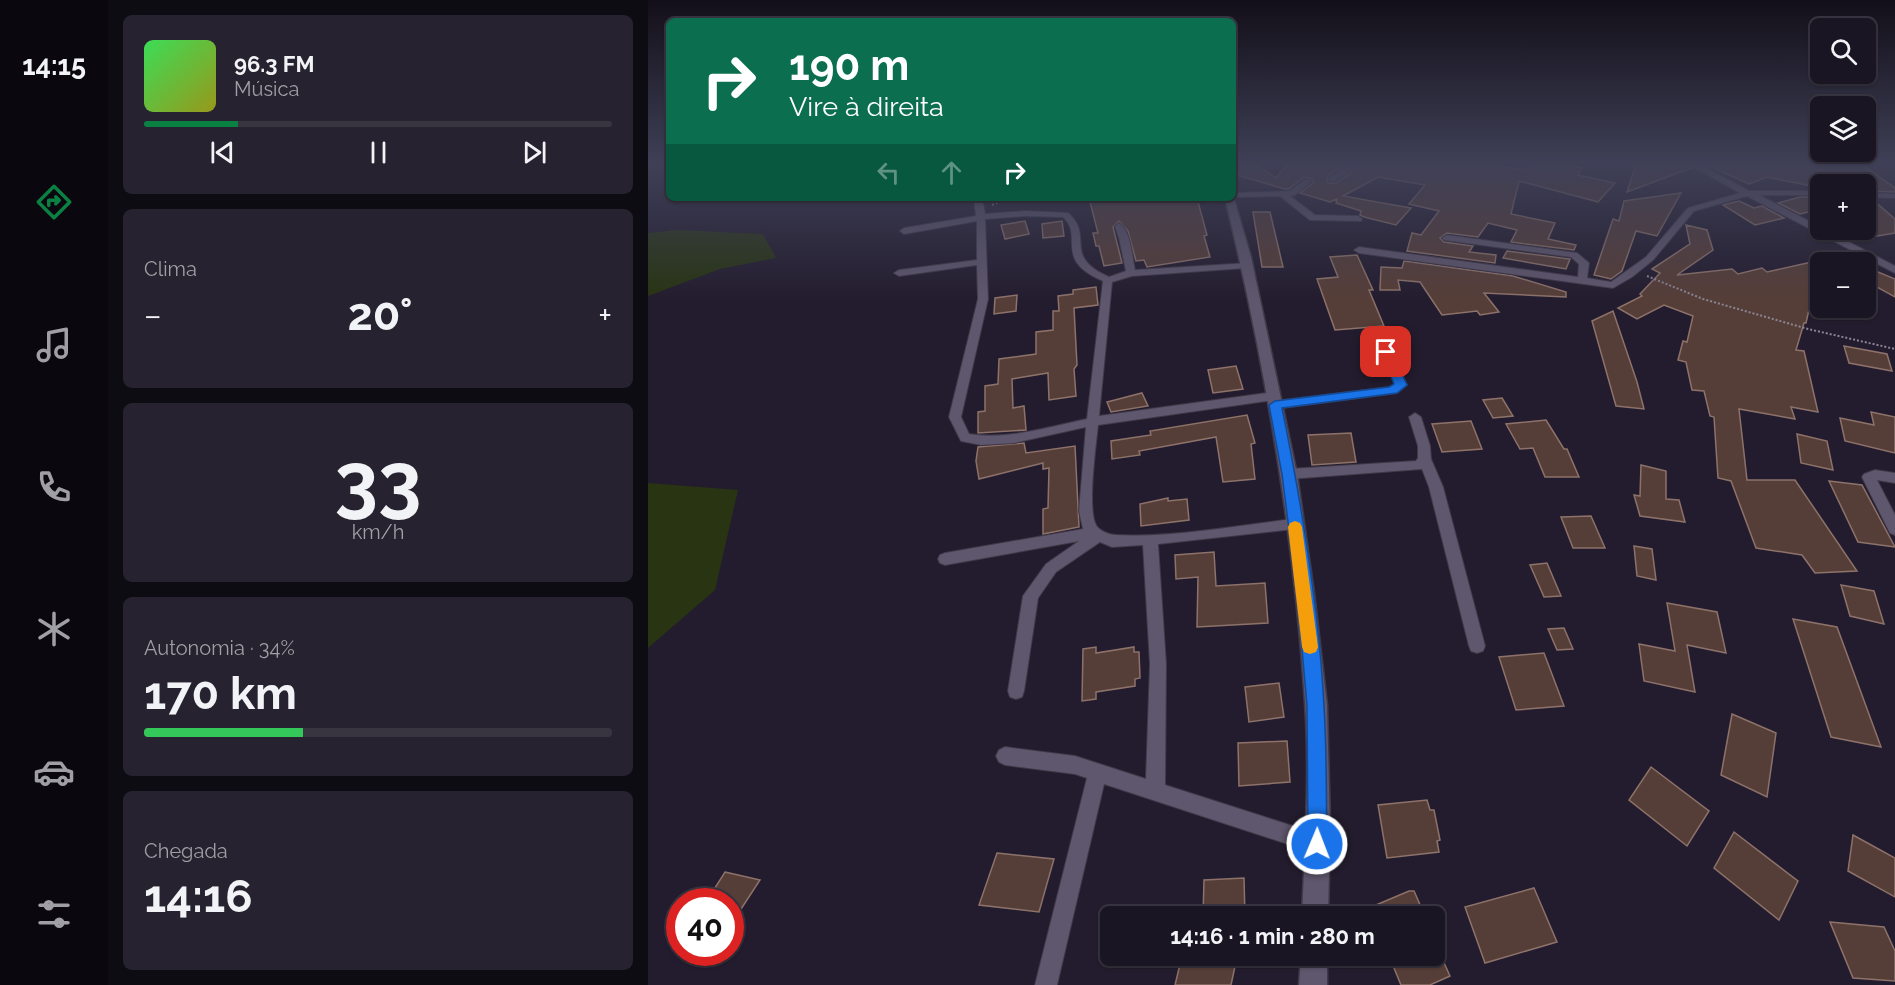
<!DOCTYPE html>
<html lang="pt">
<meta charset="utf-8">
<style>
body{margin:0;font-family:Raleway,sans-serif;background:#27222f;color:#f1f3f6;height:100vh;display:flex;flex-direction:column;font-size:22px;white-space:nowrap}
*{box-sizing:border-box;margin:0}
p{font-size:20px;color:#9f9fa5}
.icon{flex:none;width:33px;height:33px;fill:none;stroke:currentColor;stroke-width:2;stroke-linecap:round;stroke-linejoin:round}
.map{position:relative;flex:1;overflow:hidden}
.details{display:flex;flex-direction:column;gap:15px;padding:15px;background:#0e0c13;width:540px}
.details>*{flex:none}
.top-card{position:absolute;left:18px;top:18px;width:570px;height:183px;border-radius:9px;box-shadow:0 2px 4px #0004,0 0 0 2px #383440;background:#0b6e4f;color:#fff;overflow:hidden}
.buttons{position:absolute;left:1162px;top:18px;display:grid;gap:12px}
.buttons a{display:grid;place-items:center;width:66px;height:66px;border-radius:9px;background:#1a1522;box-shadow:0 2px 4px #0004,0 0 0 2px #383440;font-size:30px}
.speed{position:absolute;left:18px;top:888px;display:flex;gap:12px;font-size:30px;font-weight:700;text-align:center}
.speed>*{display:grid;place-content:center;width:78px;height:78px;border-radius:50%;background:#1a1522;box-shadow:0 2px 4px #0004,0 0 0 2px #383440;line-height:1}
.speed .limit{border:9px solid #d22;background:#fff;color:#111}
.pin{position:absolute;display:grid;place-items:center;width:51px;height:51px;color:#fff;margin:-26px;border-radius:12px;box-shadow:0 3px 9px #0006}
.me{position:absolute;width:66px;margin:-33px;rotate:1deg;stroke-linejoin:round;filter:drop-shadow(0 0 4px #0008)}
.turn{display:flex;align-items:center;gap:21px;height:126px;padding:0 24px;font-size:27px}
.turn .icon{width:78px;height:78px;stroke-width:2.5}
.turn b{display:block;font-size:42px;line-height:51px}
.lanes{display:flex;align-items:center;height:57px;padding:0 24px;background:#0003;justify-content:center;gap:30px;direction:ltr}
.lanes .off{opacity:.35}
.big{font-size:45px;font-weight:700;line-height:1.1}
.details .widget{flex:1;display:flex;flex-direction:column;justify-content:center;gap:9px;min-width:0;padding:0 21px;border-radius:9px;background:#27222f}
.details .dial{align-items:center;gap:0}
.dial b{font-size:78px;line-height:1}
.song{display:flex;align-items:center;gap:18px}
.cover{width:72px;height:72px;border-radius:9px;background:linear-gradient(135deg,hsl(130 70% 55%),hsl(60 70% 35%))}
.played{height:6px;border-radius:3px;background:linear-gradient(90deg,#0b8043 20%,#383440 20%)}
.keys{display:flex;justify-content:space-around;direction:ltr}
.heat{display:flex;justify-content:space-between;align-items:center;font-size:33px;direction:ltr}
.charge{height:9px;border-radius:4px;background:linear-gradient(90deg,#34c759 34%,#383440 0)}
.trip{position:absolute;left:452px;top:906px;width:345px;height:60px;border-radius:9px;background:#1a1522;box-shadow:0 2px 4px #0004,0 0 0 2px #383440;font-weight:700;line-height:60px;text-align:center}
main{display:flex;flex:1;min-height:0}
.dock{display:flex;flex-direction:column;width:108px;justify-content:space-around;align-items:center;background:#0a080e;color:#9f9fa5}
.dock .icon{width:42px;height:42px}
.dock .on{color:#0b8043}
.dock b{font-size:27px;color:#f1f3f6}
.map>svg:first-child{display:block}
</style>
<main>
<nav class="dock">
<b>14:15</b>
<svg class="icon on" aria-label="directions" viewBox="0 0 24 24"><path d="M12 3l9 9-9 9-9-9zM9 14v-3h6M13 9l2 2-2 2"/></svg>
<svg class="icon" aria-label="music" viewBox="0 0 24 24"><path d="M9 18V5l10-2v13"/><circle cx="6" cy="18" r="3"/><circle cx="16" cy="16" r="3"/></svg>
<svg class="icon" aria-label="phone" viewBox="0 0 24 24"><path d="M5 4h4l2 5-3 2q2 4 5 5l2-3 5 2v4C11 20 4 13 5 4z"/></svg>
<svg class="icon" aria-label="climate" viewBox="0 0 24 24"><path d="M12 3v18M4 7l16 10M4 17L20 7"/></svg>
<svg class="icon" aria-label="car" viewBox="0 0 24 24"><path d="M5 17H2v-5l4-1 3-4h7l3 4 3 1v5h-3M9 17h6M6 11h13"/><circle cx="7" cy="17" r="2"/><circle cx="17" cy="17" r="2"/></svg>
<svg class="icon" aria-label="filters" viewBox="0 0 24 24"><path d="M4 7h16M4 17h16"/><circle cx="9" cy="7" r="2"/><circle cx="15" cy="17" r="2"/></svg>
</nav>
<section class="details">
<div class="widget">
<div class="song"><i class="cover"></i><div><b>96.3 FM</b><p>Música</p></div></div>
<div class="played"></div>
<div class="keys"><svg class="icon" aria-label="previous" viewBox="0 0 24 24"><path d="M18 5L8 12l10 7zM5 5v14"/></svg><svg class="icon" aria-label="pause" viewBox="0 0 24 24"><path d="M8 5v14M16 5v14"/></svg><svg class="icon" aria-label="next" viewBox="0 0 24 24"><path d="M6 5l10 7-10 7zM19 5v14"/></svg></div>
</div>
<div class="widget"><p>Clima</p>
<div class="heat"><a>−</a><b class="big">20°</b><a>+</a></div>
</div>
<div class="widget dial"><b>33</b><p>km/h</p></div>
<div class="widget"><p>Autonomia · 34%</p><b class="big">170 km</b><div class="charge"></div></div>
<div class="widget"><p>Chegada</p><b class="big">14:16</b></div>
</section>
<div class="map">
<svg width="1247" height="985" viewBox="0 0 1247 985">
<rect width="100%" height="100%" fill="#231c2e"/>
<g fill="#283412">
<path d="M30 230 115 234 128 258 72 269 0 296V233Z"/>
<path d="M0 483 90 490 67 590 0 648Z"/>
</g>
<g fill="#563e38" stroke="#8d726a" stroke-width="1.5">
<path d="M585 164H608L628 178 639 164H698L680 175 679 181 681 183H688L715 164H839L879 170 883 164H917L934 168 930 175 967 183 950 202 871 181 863 214 907 223 900 239 928 245 926 250 863 242 869 230 840 223 830 237 799 233 792 238 796 242 825 246 821 252 848 255 847 263 759 251 764 233 773 235 791 211 761 204 777 185 730 177 695 196 763 208 748 225 716 217 712 215 713 211 688 203 689 199 682 202 652 193 665 183V179L656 177 641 189H637L585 174Z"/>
<path d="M988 164H1038L1043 168 979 192Z"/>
<path d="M1057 164H1213L1247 188V192L1218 191V184H1173V188L1119 177 1101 184Z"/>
<path d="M1033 193 1009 236 988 231 974 271 963 279 946 275 965 219 971 221 976 201Z"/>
<path d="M1152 197H1173V209L1152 214 1130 203Z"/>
<path d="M441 198H549L559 235 556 236 562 257 499 267 496 260 488 261 480 231 471 221 465 227 474 263 456 266 451 246H448L445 233H450Z"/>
<path d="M1218 199 1225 200 1247 219V233L1212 239 1197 230H1218Z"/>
<path d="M1091 201 1106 208 1114 206 1136 218 1107 225 1075 205Z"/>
<path d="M605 212H622L635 267H614Z"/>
<path d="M377 221 381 234 357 239 353 225Z"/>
<path d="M414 221 416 236 395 238 394 224Z"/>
<path d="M1038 225 1059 230 1065 250 1029 275 1084 269 1090 274 1114 268 1119 272 1173 260V293L1164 296 1158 323H1156L1148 350 1156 351 1170 412 1143 407 1147 419 1091 409 1099 480H1147L1209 571 1167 573 1154 555 1108 548 1083 481 1070 478 1066 417 1062 416 1056 391 1044 390 1038 362 1030 360 1035 341 1039 342 1045 316 1016 305 989 319 970 308 994 296 992 294 1012 273 1004 269 1042 244Z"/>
<path d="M859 251 922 259 918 269 855 258Z"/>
<path d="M709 255 725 290H721L736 326 687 330 669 279 690 277 682 257Z"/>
<path d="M756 261 865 276 918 292V297L836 293 851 312 832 315 829 311 794 315 772 282 750 280 752 290H732L733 267 754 268Z"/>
<path d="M1218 267 1247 279V297L1218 281Z"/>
<path d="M448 287 450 305 426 308 429 365 426 369 428 396 401 400 400 373 364 379 365 408 376 406 378 430 330 433V412L337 411V386L350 384 351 359 388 354V332L405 330V311H411L410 296 425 294V290Z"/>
<path d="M369 295 368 311 346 314 347 298Z"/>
<path d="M965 311 989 382 996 409 968 406 944 321Z"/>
<path d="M1196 346 1239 354 1244 371 1201 363Z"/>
<path d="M588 366 595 389 565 393 560 370Z"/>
<path d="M494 393 500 406 463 412 459 402Z"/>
<path d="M854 398 865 416 845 418 835 400Z"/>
<path d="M1223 412 1247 417V453L1197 441 1192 418 1226 425Z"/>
<path d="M599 415 607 443 603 444 607 479 575 482 568 437 491 451 492 455 464 459 463 441 503 435 502 431Z"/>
<path d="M898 420 916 449H919L931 477H897L885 448 872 449 858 424Z"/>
<path d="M823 421 834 449 794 452 784 424Z"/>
<path d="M703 433 708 462 664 465 660 435Z"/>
<path d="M1149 434 1179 441 1185 470 1153 463Z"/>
<path d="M376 443 378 453 427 446 431 527 395 534V509L400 508 401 468 395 469V463L331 479 328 461 330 447Z"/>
<path d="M993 465 1018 471V499L1031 500 1037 522 992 516 986 495 992 496Z"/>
<path d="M1181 481 1214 485 1247 547 1210 542Z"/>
<path d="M520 498V501L539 499 541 520 493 526 492 504Z"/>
<path d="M943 516 957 548H925L913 517Z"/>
<path d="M986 546 1004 549 1008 580 989 576Z"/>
<path d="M566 552 568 586 617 583 620 623 549 627 550 577 528 579 527 555Z"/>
<path d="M899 563 913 596 896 597 882 565Z"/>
<path d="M1193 585 1226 591 1236 624 1202 616Z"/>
<path d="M1019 603 1069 612 1078 653 1039 645 1047 692 996 681 991 644 1027 651Z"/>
<path d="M1145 619 1189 627 1233 747 1183 737Z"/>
<path d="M916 628 925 649 909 650 900 629Z"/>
<path d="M448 647V653L486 647V652H491L492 678 487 679V686L448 692V699L434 701 435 649Z"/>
<path d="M896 653 916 706 868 710 851 657Z"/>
<path d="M631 683 636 717 601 722 597 687Z"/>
<path d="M1084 714 1128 733 1119 797 1073 775Z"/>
<path d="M639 741 642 782 591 786 590 743Z"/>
<path d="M1003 767 1061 811 1039 846 981 800Z"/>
<path d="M779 800 782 810H786L792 840 789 841 791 852 739 858 730 805Z"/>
<path d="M1086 832 1150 881 1131 920 1066 868Z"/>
<path d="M1205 835 1247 858V897L1200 871Z"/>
<path d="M349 853 406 859 391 912 331 905Z"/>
<path d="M77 872 112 880 82 926V902H58Z"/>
<path d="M596 878 597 916H555L556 880Z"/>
<path d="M886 888 909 942 837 963 817 907Z"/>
<path d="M761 891H766L777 916H702Z"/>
<path d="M1182 922 1236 927 1247 951V981L1205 978Z"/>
<path d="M534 956 589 957 583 985H527Z"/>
<path d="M741 956H793L802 976 782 985H753Z"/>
</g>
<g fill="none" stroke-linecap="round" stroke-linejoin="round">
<defs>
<g id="minor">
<path d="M703 164H713L687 181H681V177Z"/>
<path d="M1040 164H1051L1101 191H1173V195H1111L1247 266V273L1099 196 1046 211 1005 260 984 277 965 288 711 253 706 250 711 247 930 277 931 264 923 257 796 240 794 238 799 235 929 253 941 263 939 278 963 282 998 257 1040 208 1092 193Z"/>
<path d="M657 179 664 181 647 195 642 196 667 215 710 216 714 219 713 221 662 220 632 196 585 197V193L642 191Z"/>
<path d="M1218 193 1247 194V198L1218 197Z"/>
<path d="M326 198H334L337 214 377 211 420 213C447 236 413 256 461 277L478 271 471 238 467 226 471 223C483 230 484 257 487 270L601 263 603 265 598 268 484 276 464 282 451 416 625 392 631 396 625 400 450 425C448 446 439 508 448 525 451 531 462 535 468 535 523 538 591 525 646 519L651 520 653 524 651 528 646 529 510 544 518 664 517 785 670 834 677 837 680 844 677 851 670 854 456 784 409 985H387L439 778 427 774 357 765 351 762 348 756 351 750 357 747 427 756 498 779 502 664 495 545 464 547 452 542 408 572 390 598 376 691 374 697 368 699 362 697 360 691 375 596 398 564 431 541 297 565 292 563 290 559 292 555 297 553 435 529 431 511 438 427 366 443 333 445 313 441 301 417 330 299 329 265 251 276 246 273 251 270 329 260V221L256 234 252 231 256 228 328 216ZM377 216 415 217C437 237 404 259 455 281L439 419C399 427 362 440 321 434L313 417 340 299 337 219Z"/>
<path d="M738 349 744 352 759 385 749 393 627 409 621 405 627 401 742 387 747 384 732 352Z"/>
<path d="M767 413 773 417 782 446 783 459 795 487 837 646 835 651 829 653 823 651 821 646 781 487 774 469 641 479 634 474 641 469 768 461 770 458V446L761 417Z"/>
<path d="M1227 470 1247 473V483L1229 480 1247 515V535L1242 533 1214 477 1216 474Z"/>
</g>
<g id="tertiary">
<path d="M585 196 603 257 649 474 666 593 679 705 682 826 680 916H654C657 845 662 774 657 703 646 533 617 363 577 198H585Z"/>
<path d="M653 956H679V985H651Z"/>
</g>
</defs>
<use href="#minor" stroke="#3f3948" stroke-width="2"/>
<use href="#tertiary" stroke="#3f3948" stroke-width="3"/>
<g stroke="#8b8595" stroke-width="2" stroke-dasharray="2 2" stroke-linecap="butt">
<path d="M405 198 418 201"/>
<path d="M344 205 361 198"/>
<path d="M999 276 1055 299 1160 329 1247 349"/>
</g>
<use href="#minor" fill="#5f576d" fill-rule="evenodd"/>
<use href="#tertiary" fill="#5f576d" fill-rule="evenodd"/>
</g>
<linearGradient id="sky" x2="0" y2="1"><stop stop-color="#130f19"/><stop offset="0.54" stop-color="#3f4057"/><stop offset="1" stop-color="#3f4057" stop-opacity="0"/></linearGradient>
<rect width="1247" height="302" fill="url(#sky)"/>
<path fill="#1a73e8" stroke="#114b97" stroke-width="1.5" d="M738 349 744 352 759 385 749 393 634 408C654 506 671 607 676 707 679 752 678 798 679 844L676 851 669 854 662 851 660 844 659 705 649 593 634 474 621 405 627 401 741 387 746 384 733 352Z"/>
<path fill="#f59e0b" d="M647 521 652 523 654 527 670 647 668 652 662 654 656 652 654 647 640 527 642 523Z"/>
</svg>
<div class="buttons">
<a><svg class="icon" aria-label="search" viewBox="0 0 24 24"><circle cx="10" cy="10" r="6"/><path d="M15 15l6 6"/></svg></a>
<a><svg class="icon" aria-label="layers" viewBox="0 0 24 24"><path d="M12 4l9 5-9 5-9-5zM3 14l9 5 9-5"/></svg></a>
<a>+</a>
<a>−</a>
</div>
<div class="speed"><div class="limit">40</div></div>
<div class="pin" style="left:738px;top:352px;background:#d93025"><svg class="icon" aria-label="arrive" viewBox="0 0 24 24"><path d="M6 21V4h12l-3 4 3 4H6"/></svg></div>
<svg class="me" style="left:669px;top:844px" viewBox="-20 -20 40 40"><circle r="17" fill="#1a73e8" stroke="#fff" stroke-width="3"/><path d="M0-11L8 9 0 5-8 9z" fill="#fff"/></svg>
<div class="trip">14:16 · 1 min · 280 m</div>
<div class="top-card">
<div class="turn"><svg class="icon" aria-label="right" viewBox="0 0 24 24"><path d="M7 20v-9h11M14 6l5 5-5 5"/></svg><div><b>190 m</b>Vire à direita</div></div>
<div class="lanes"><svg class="icon off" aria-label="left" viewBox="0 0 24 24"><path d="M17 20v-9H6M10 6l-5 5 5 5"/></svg><svg class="icon off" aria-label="ahead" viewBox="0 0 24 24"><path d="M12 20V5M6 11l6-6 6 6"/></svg><svg class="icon" aria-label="right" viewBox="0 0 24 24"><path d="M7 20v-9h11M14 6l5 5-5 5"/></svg></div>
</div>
</div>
</main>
